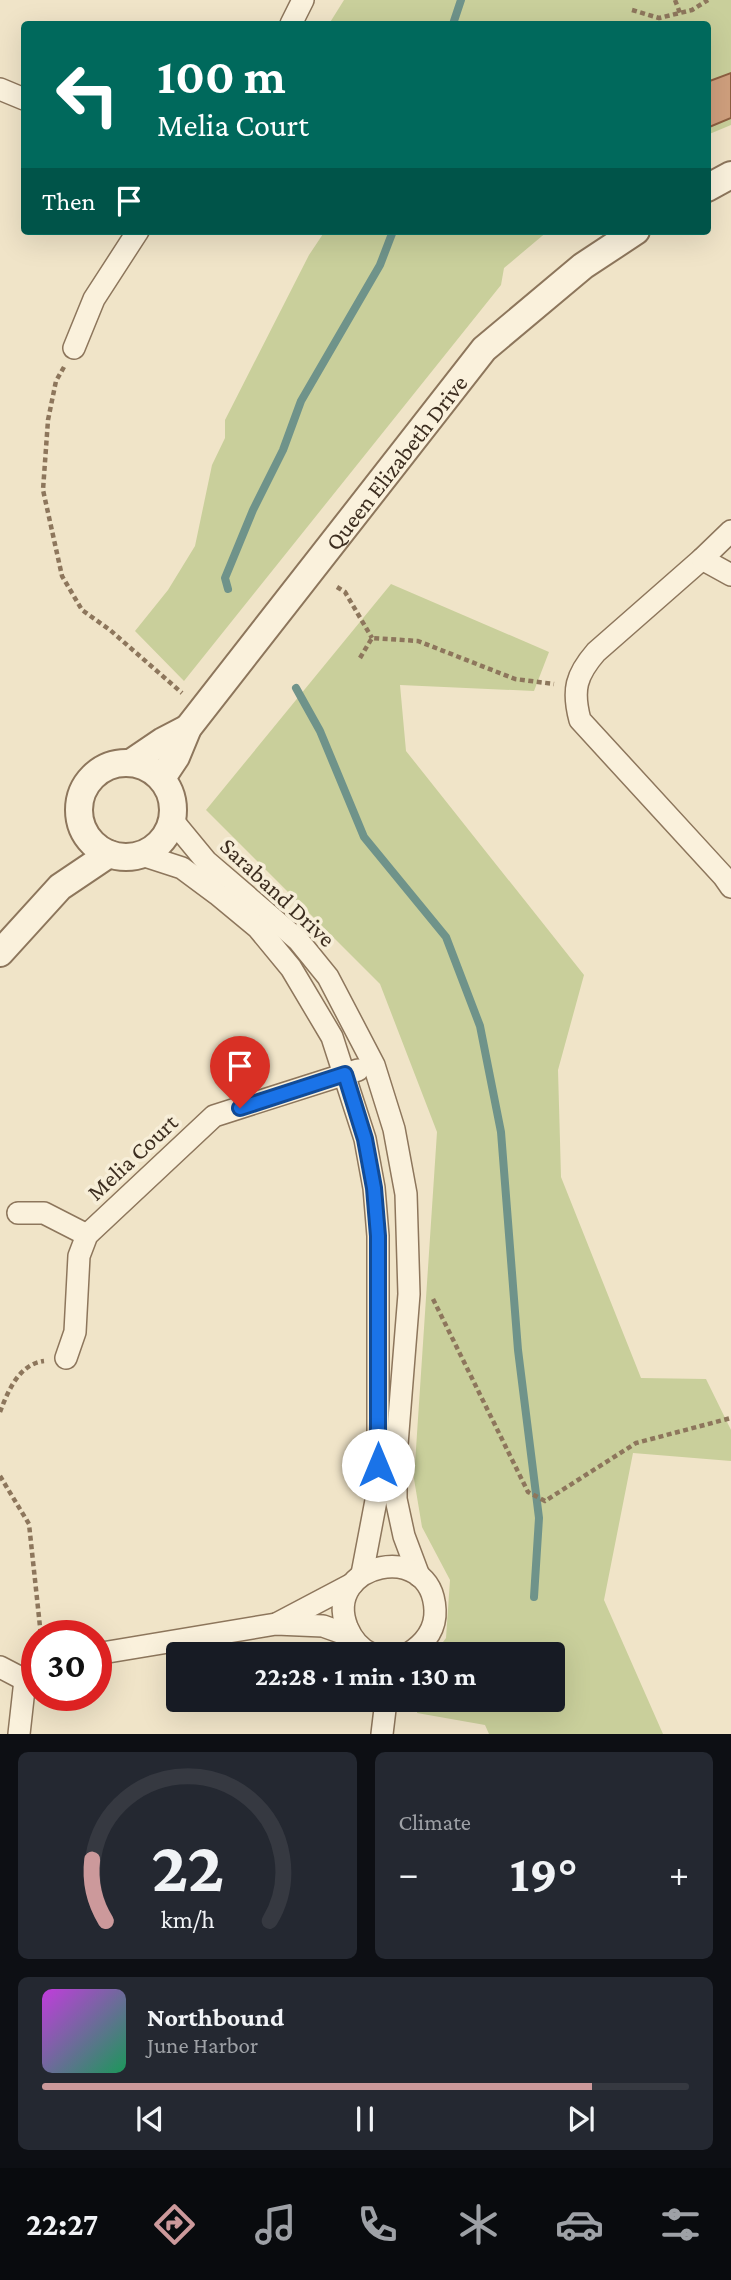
<!DOCTYPE html>
<meta charset="utf-8">
<style>
body{margin:0;font-family:"Crimson Pro",serif;background:#242831;color:#f1f3f6;height:100vh;display:flex;flex-direction:column;font-size:26px;white-space:nowrap}
*{box-sizing:border-box;margin:0}
p{font-size:23px;color:#9ea1a6}
.icon{flex:none;width:38px;height:38px;fill:none;stroke:currentColor;stroke-width:2;stroke-linecap:round;stroke-linejoin:round}
.map{position:relative;height:1734px;overflow:hidden}
.sheet{display:flex;flex-direction:column;gap:18px;padding:18px;background:#0d0f14;flex:1}
.sheet>*{flex:none}
.banner{position:absolute;left:21px;top:21px;width:690px;height:214px;border-radius:7px;box-shadow:0 7px 28px #0002;background:#00695c;color:#fff;overflow:hidden}
.speed{position:absolute;left:21px;top:1620px;display:flex;gap:14px;font-size:35px;font-weight:700;text-align:center}
.speed>*{display:grid;place-content:center;width:91px;height:91px;border-radius:50%;background:#171b24;box-shadow:0 7px 28px #0002;line-height:1}
.speed .limit{border:10px solid #d22;background:#fff;color:#111}
.pin{position:absolute;display:grid;place-items:center;width:60px;height:60px;color:#fff;margin:-72px -30px;border-radius:50% 50% 50% 0;rotate:-45deg;box-shadow:0 0 7px #0007}
.pin .icon{rotate:45deg}
.me{position:absolute;width:77px;margin:-38px;rotate:0deg;stroke-linejoin:round;filter:drop-shadow(0 0 5px #0008)}
.turn{display:flex;align-items:center;gap:24px;height:147px;padding:0 21px;font-size:32px}
.turn .icon{width:91px;height:91px;stroke-width:2.5}
.turn b{display:block;font-size:49px;line-height:60px}
.then{display:flex;align-items:center;height:66px;padding:0 21px;background:#0003;gap:14px;font-size:26px}
.big{font-size:52px;font-weight:700;line-height:1.1}
.sheet .card{flex:1;display:flex;flex-direction:column;justify-content:center;gap:10px;min-width:0;padding:0 24px;border-radius:10px;background:#242831}
.sheet .dial{align-items:center;gap:0}
.dial svg{height:182px;overflow:visible;fill:none;stroke:#363941;stroke-width:7;stroke-linecap:round;text-anchor:middle}
.dial text{fill:#f1f3f6;stroke:none}
.song{display:flex;align-items:center;gap:21px}
.cover{width:84px;height:84px;border-radius:10px;background:linear-gradient(135deg,hsl(290 70% 55%),hsl(150 70% 35%))}
.played{height:7px;border-radius:4px;background:linear-gradient(90deg,#cc999b 85%,#363941 85%)}
.keys{display:flex;justify-content:space-around;direction:ltr}
.heat{display:flex;justify-content:space-between;align-items:center;font-size:38px;direction:ltr}
.sheet .tiles{flex:1;display:grid;gap:18px;grid-template-columns:1fr 1fr}
.card:last-child{grid-column:span 2}
.trip{position:absolute;left:166px;top:1642px;width:399px;height:70px;border-radius:7px;background:#171b24;box-shadow:0 7px 28px #0002;font-weight:700;line-height:70px;text-align:center}
.tab-bar{display:flex;height:112px;justify-content:space-around;align-items:center;background:#090b0e;color:#9ea1a6}
.tab-bar .icon{width:49px;height:49px}
.tab-bar .selected{color:#cc999b}
.tab-bar b{font-size:32px;color:#f1f3f6}
.map>svg:first-child{display:block}
</style>
<div class="map">
<svg width="731" height="1734" viewBox="0 0 731 1734">
<rect width="100%" height="100%" fill="#f0e4c8"/>
<g fill="#c9cf9b">
<path d="M344 0H731V125L707 135V24H329Z"/>
<path d="M325 231H548L504 268 501 285 184 681 135 631 168 590 195 546 212 465 225 438V420L309 255Z"/>
<path d="M391 584 549 652 534 691 400 685 406 751 584 975 558 1070 561 1177 641 1378 706 1379 731 1430V1461L633 1453 604 1600 663 1734H489L485 1725 417 1713 420 1699H553V1654H434L446 1638 450 1580 422 1527 414 1479 437 1132 380 984 206 810Z"/>
</g>
<g fill="none" stroke-linecap="round" stroke-linejoin="round">
<g stroke="#6f938a" stroke-width="8">
<path d="M453 24 461 0"/>
<path d="M228 589 225 578 253 510 283 450 301 401 380 265 393 231"/>
<path d="M296 688 320 731 364 837 446 937 480 1026 501 1132 518 1350 539 1518 534 1597"/>
</g>
</g>
<path fill="#cf9f7d" stroke="#8d5f41" stroke-width="2" d="M731 73V118L707 128V82Z"/>
<g fill="none" stroke-linecap="round" stroke-linejoin="round">
<defs>
<g id="minor">
<path d="M291 24 303 0"/>
<path d="M0 89 24 99"/>
<path d="M74 348 94 299 138 231"/>
<path d="M731 531 702 559 596 652C576 675 572 690 580 720L724 877 731 887"/>
<path d="M702 559 731 575"/>
<path d="M173 821 206 861 298 940 328 977 374 1065 394 1129 406 1194 409 1294 396 1457V1499L404 1536 419 1576"/>
<path d="M142 855 182 868 217 894 258 928 291 968 332 1037 365 1139 374 1188 378 1236V1490L362 1574"/>
<path d="M18 1213H44L87 1235"/>
<path d="M66 1358 75 1332 79 1256 87 1235 214 1116 358 1070"/>
<path d="M278 1623 352 1584"/>
<path d="M96 1654 276 1624 323 1626 351 1636"/>
<path d="M372 1654C360 1649 352 1639 347 1627 322 1563 432 1539 435 1610 436 1630 424 1644 408 1654"/>
<path d="M0 1667 25 1680 37 1675"/>
<path d="M19 1734 25 1680"/>
<path d="M382 1734 385 1709 389 1699"/>
</g>
<g id="tertiary">
<path d="M707 188 731 175"/>
<path d="M132 762 163 741 188 728"/>
<circle cx="126" cy="810" r="47"/>
<path id="s1" d="M162 778 176 757 188 728 484 349 583 266 636 231"/>
<path d="M0 953 60 887 109 854"/>
</g>
</defs>
<use href="#minor" stroke="#8d765c" stroke-width="24"/>
<use href="#tertiary" stroke="#8d765c" stroke-width="30"/>
<g stroke="#8d765c" stroke-width="4.5" stroke-dasharray="5 3.5" stroke-linecap="butt">
<path d="M675 0 680 13"/>
<path d="M632 10 659 18 692 10 708 0"/>
<path d="M64 367 56 381 48 420 43 490 62 576 82 610 110 630 182 693"/>
<path d="M337 587 345 592 372 638"/>
<path d="M360 658 372 638 418 641 515 679 554 684"/>
<path d="M433 1299 528 1492 545 1501 636 1443 731 1418"/>
<path d="M0 1412C8 1391 19 1364 44 1361"/>
<path d="M0 1476 29 1524 41 1636"/>
</g>
<use href="#minor" stroke="#faf1dc" stroke-width="21"/>
<use href="#tertiary" stroke="#faf1dc" stroke-width="26"/>
</g>
<g fill="none" stroke-linecap="round" stroke-linejoin="round">
<defs>
<path id="route" d="M240 1108 345 1074 365 1139 374 1188 378 1236V1465"/>
</defs>
<use href="#route" stroke="#114b97" stroke-width="18"/>
<use href="#route" stroke="#1a73e8" stroke-width="12"/>
</g>
<g text-anchor="middle" dominant-baseline="central" stroke-width="7" stroke-linejoin="round" paint-order="stroke">
<g font-size="24" fill="#3d2e20" stroke="#f7eed8">
<text stroke="none"><textPath href="#s1" startOffset="394">Queen Elizabeth Drive</textPath></text>
<text transform="translate(278 892) rotate(43)">Saraband Drive</text>
<text transform="translate(132 1157) rotate(-43)">Melia Court</text>
</g>
</g>
</svg>
<div class="speed"><div class="limit">30</div></div>
<div class="pin" style="left:240px;top:1108px;background:#d93025"><svg class="icon" aria-label="arrive" viewBox="0 0 24 24"><path d="M6 21V4h12l-3 4 3 4H6"/></svg></div>
<svg class="me" style="left:378px;top:1465px" viewBox="-20 -20 40 40"><circle r="19" fill="#fff"/><path d="M0-13L10 11 0 6-10 11z" fill="#1a73e8"/></svg>
<div class="trip">22:28 · 1 min · 130 m</div>
<div class="banner">
<div class="turn"><svg class="icon" aria-label="left" viewBox="0 0 24 24"><path d="M17 20v-9H6M10 6l-5 5 5 5"/></svg><div><b>100 m</b>Melia Court</div></div>
<div class="then">Then<svg class="icon" aria-label="arrive" viewBox="0 0 24 24"><path d="M6 21V4h12l-3 4 3 4H6"/></svg></div>
</div>
</div>
<section class="sheet">
<div class="tiles">
<div class="card dial"><svg viewBox="0 0 100 80">
<path d="M14 69A42 42 0 1 1 86 69"/>
<path d="M14 69A42 42 0 0 1 8 42" stroke="#cc999b"/>
<text x="50" y="56" font-size="32" font-weight="700">22</text>
<text x="50" y="72" font-size="11">km/h</text>
</svg></div>
<div class="card"><p>Climate</p>
<div class="heat"><a>−</a><b class="big">19°</b><a>+</a></div>
</div>
<div class="card">
<div class="song"><i class="cover"></i><div><b>Northbound</b><p>June Harbor</p></div></div>
<div class="played"></div>
<div class="keys"><svg class="icon" aria-label="previous" viewBox="0 0 24 24"><path d="M18 5L8 12l10 7zM5 5v14"/></svg><svg class="icon" aria-label="pause" viewBox="0 0 24 24"><path d="M8 5v14M16 5v14"/></svg><svg class="icon" aria-label="next" viewBox="0 0 24 24"><path d="M6 5l10 7-10 7zM19 5v14"/></svg></div>
</div>
</div>
</section>
<nav class="tab-bar">
<b>22:27</b>
<svg class="icon selected" aria-label="directions" viewBox="0 0 24 24"><path d="M12 3l9 9-9 9-9-9zM9 14v-3h6M13 9l2 2-2 2"/></svg>
<svg class="icon" aria-label="music" viewBox="0 0 24 24"><path d="M9 18V5l10-2v13"/><circle cx="6" cy="18" r="3"/><circle cx="16" cy="16" r="3"/></svg>
<svg class="icon" aria-label="phone" viewBox="0 0 24 24"><path d="M5 4h4l2 5-3 2q2 4 5 5l2-3 5 2v4C11 20 4 13 5 4z"/></svg>
<svg class="icon" aria-label="climate" viewBox="0 0 24 24"><path d="M12 3v18M4 7l16 10M4 17L20 7"/></svg>
<svg class="icon" aria-label="car" viewBox="0 0 24 24"><path d="M5 17H2v-5l4-1 3-4h7l3 4 3 1v5h-3M9 17h6M6 11h13"/><circle cx="7" cy="17" r="2"/><circle cx="17" cy="17" r="2"/></svg>
<svg class="icon" aria-label="filters" viewBox="0 0 24 24"><path d="M4 7h16M4 17h16"/><circle cx="9" cy="7" r="2"/><circle cx="15" cy="17" r="2"/></svg>
</nav>
